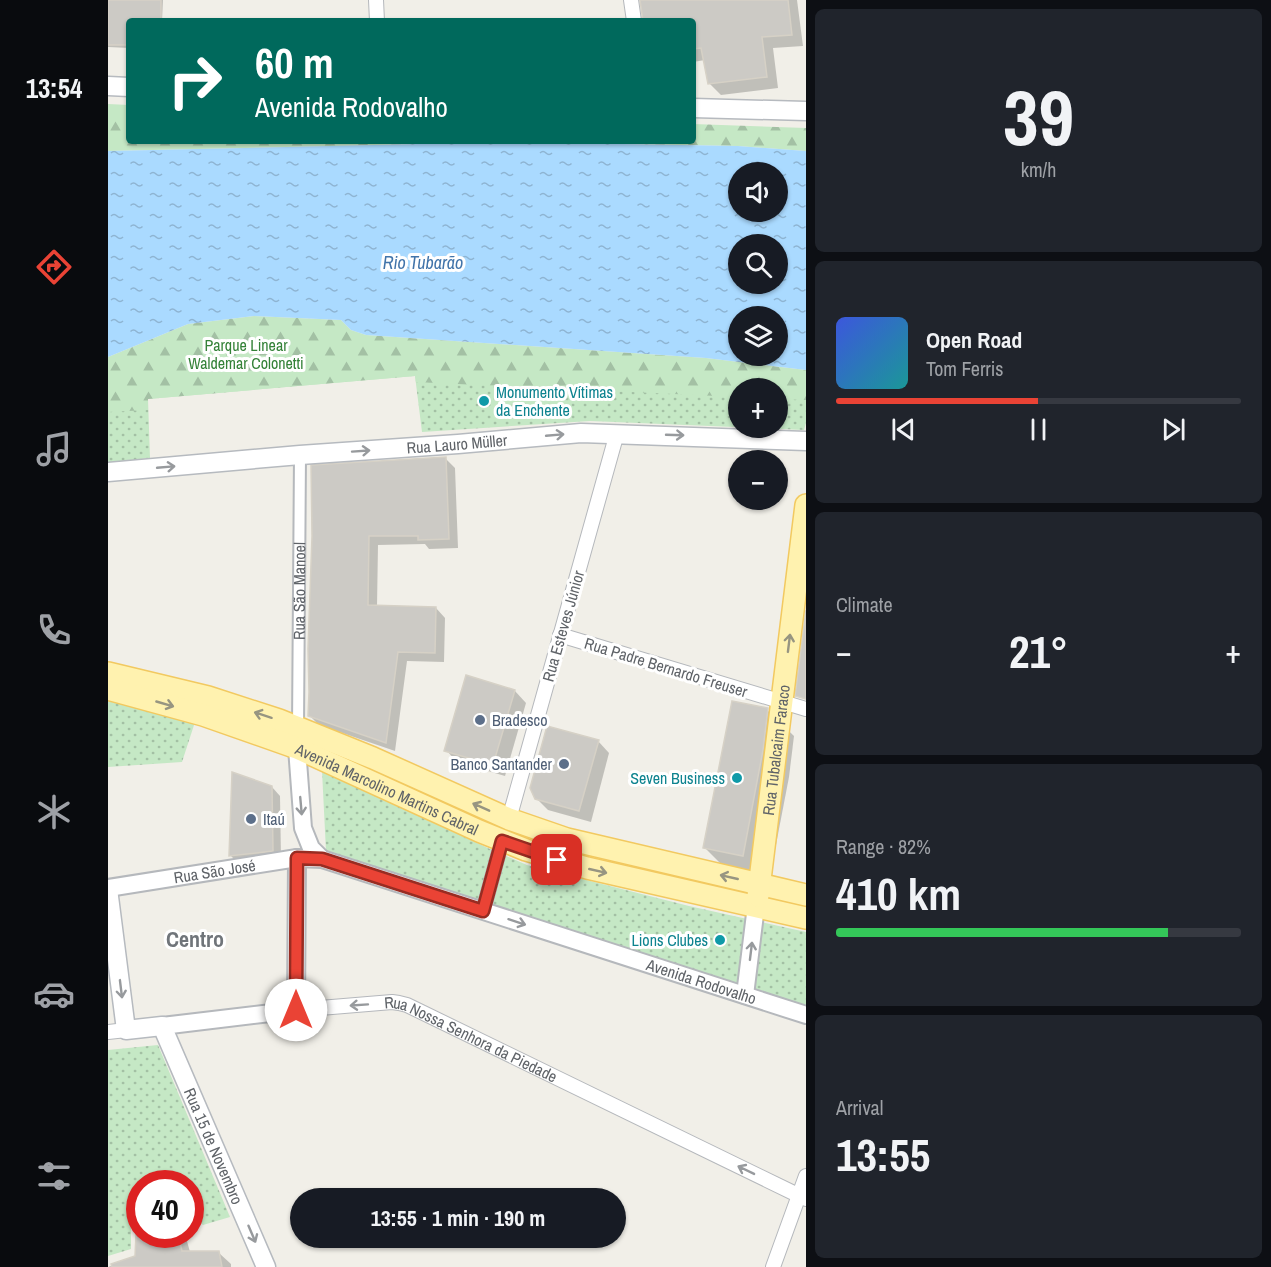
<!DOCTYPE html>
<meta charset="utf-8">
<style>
body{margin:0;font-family:"Archivo Narrow",sans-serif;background:#20242c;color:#f1f3f6;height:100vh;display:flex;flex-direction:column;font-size:22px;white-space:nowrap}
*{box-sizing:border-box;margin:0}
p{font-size:20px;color:#9ea1a6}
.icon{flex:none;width:33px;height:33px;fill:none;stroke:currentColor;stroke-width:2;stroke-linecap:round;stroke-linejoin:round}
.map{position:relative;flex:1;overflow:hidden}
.side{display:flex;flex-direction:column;gap:9px;padding:9px;background:#0d0f14;width:465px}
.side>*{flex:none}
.hud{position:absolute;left:18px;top:18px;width:570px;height:126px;border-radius:6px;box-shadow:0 2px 4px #0004;background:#00695c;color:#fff;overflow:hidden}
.controls{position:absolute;left:620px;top:162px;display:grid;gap:12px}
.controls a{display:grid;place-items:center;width:60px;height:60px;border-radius:50%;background:#171b24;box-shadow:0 2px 4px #0004;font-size:30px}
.speed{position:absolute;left:18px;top:1170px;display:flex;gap:12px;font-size:30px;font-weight:700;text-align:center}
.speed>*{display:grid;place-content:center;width:78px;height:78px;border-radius:50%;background:#171b24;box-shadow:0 2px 4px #0004;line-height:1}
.speed .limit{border:9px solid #d22;background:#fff;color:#111}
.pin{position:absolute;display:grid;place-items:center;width:51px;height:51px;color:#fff;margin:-26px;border-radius:12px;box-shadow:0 3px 9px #0006}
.me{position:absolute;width:66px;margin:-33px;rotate:0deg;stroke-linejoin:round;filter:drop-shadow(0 0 4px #0008)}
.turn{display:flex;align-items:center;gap:21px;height:126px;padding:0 30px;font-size:27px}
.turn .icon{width:78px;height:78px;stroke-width:2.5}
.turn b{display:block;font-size:42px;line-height:51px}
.big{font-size:45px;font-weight:700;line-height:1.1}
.side .widget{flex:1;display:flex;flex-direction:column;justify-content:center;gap:9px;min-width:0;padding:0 21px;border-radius:9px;background:#20242c}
.side .dial{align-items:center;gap:0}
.dial b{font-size:78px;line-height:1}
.song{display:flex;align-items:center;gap:18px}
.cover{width:72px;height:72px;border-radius:9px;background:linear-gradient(135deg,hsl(230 70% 55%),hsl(180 70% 35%))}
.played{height:6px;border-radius:3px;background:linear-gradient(90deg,#ea4335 50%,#363941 50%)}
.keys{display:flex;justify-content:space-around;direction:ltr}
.heat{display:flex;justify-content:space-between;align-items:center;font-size:33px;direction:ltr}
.charge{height:9px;border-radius:4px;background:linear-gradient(90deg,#34c759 82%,#363941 0)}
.trip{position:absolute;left:182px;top:1188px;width:336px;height:60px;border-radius:30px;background:#171b24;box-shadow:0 2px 4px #0004;font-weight:700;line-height:60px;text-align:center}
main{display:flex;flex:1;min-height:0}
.dock{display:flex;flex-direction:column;width:108px;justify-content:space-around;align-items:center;background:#090b0e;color:#9ea1a6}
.dock .icon{width:42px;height:42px}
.dock .current{color:#ea4335}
.dock b{font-size:27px;color:#f1f3f6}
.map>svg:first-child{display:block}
</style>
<main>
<nav class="dock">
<b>13:54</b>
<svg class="icon current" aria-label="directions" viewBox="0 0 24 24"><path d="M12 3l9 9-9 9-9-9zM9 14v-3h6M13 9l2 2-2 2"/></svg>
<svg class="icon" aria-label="music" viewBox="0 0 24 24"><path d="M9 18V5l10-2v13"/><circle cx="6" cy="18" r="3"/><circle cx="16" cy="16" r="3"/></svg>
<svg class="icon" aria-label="phone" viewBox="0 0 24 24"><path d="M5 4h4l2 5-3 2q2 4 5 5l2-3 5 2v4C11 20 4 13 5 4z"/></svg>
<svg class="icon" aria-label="climate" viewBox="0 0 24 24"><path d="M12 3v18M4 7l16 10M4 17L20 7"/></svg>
<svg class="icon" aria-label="car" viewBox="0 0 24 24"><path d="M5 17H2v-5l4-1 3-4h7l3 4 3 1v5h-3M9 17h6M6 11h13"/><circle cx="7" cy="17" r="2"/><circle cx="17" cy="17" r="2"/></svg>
<svg class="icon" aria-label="filters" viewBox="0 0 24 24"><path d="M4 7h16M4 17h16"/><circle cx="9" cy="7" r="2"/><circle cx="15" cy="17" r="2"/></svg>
</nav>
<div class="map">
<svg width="698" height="1267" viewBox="0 0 698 1267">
<defs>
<pattern id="grass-dots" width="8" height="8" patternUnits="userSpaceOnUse" patternTransform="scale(1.5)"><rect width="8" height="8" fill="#c5e8c5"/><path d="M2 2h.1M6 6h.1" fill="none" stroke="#a3c0a4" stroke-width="1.8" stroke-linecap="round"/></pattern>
<pattern id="forest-firs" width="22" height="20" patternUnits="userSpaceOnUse" patternTransform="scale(1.5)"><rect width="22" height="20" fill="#c5e8c5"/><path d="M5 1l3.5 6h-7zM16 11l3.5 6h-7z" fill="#a3c0a4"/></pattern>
<pattern id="water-ripples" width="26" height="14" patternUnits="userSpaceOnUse" patternTransform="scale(1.5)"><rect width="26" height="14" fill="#aadaff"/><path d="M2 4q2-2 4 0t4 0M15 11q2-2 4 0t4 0" fill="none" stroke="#8eb4d2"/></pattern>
</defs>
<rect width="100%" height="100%" fill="#f1efe8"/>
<g fill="url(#grass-dots)" fill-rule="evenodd">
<path d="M0 357 698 370V423L696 430 482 421 314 432 307 376 40 399 42 458 0 463ZM630 388H669V428H630Z"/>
<path d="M0 701 87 722 74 762 0 767Z"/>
<path d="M214 771 382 849 419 865 581 906 698 932V1007L218 851Z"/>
<path d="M50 1045 122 1217 95 1225 83 1214 82 1184H32L31 1204 23 1205V1249L0 1256V1050Z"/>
</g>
<g fill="url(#forest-firs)">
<path d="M0 104 21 105V141H585V124L698 128V151L630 146 396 142 0 151Z"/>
<path d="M146 316 233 320 243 330 258 335 598 358 698 370V400L669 399V388H630V397L308 382 307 376 40 399V410L0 412V357L80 324Z"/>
</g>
<path fill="url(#water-ripples)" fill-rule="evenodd" d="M396 142 630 146 698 151V370L598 358 258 335 243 330 233 320 146 316 80 324 0 357V151ZM630 172H669V212H630ZM630 244H669V284H630ZM630 316H669V356H630Z"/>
<g fill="#0003">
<path d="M0 0H55L54 21H21V48L0 47Z"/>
<path d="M533 0H689L695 46 665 48 670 88 613 95 601 83 597 60 585 62V21H536Z"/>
<path d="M337 458 347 468 350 548 321 549 317 544 270 545 269 607 328 608 337 618 336 662 299 661 287 751 211 725 201 715 206 536Z"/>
<path d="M407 691 418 703 397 776 349 762 338 750Z"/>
<path d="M659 710 686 736 681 777 661 881 623 874 597 848Z"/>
<path d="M490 741 501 753 483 822 440 810 428 798Z"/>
<path d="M164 787 172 796 173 859 131 864 123 856Z"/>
<path d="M30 1209H32V1234H77L82 1252 111 1253 123 1264V1267H0L29 1258Z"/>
</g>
<g fill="#cccac5" stroke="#d6d1c6" stroke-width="1.5">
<path d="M0 0H53V21H21V45H0Z"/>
<path d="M532 0H680L684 35 654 37 659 77 600 84 593 48 585 49V21H535Z"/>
<path d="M338 457 341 539 310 540V536H261L260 605 328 607 327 653 290 652 278 743 200 716 201 692 200 649 204 536 203 465Z"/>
<path d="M698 610V699L687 696Z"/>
<path d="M358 675 407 690 385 765 336 751Z"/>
<path d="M624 701 660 708 655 750 635 856 595 848Z"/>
<path d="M439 726 491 740 471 811 427 799 422 788Z"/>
<path d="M124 772 164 786 165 851 121 856Z"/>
<path d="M28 1234H70L74 1251H111L114 1267H4L3 1264 27 1256Z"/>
</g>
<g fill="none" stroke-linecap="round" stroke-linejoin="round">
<defs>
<g id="pedestrian">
<path id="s1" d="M190 727 192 455"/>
</g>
<g id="minor">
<path d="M268 0 269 21"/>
<path d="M523 0 526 21"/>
<path d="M452 635 698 709"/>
<path d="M401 819 509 433"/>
<path d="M375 911 394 841"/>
<path id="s2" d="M188 1010 284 1002 291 1003 299 1005 698 1199"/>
<path d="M0 1032 18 1030"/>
<path d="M665 1267 698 1176"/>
</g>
<g id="tertiary">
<path d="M189 748 195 828 203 848 214 859"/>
<path id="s3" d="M0 888 189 858 214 859 698 1015"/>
<path d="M637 995 648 906"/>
<path d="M54 1026 188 1010 189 858"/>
</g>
<g id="secondary">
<path d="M0 86 21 87"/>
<path d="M585 108 698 111"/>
<path id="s4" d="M0 472 192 455 350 444 473 433 698 441"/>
<path id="s5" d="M0 889 18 1030 54 1026 158 1267"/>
</g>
<g id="primary">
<path d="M0 673 100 697 171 720 265 758 401 819 459 839 698 895"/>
<path id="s6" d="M0 689 95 715 189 748 371 831 418 850 479 868 698 918"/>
<path id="s7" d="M650 896 698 505"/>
</g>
</defs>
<use href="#pedestrian" stroke="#b5b8bc" stroke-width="14"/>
<use href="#minor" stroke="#b5b8bc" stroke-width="16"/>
<use href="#tertiary" stroke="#b5b8bc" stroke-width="20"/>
<use href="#secondary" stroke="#b6babf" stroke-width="21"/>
<use href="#primary" stroke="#f2c960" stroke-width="24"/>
<use href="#pedestrian" stroke="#fff" stroke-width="10"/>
<use href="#minor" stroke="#fff" stroke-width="14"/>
<use href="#tertiary" stroke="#fff" stroke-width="16"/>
<use href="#secondary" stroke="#fff" stroke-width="18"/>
<use href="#primary" stroke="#fff2af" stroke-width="21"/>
</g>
<defs><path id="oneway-shaft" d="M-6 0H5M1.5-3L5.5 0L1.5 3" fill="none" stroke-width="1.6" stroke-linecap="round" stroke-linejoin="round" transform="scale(1.5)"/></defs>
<g stroke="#979a9d">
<use href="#oneway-shaft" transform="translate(447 435) rotate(-5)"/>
<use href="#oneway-shaft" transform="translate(567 435) rotate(2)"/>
<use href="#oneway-shaft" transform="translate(253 451) rotate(-4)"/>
<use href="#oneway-shaft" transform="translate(58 467) rotate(-5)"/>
<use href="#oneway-shaft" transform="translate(193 806) rotate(85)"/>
<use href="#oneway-shaft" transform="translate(409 922) rotate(18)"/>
<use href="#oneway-shaft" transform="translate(643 951) rotate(-83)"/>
<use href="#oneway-shaft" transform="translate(13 989) rotate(83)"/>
<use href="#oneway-shaft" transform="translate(251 1005) rotate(176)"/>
<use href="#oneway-shaft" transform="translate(638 1170) rotate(-154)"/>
<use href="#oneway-shaft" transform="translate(144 1234) rotate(67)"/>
</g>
<g stroke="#979581">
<use href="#oneway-shaft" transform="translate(681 643) rotate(-83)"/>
<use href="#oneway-shaft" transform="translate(57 704) rotate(16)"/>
<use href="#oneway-shaft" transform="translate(155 715) rotate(-162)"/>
<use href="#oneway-shaft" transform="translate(373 807) rotate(-156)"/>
<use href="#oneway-shaft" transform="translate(490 871) rotate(13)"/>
<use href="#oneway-shaft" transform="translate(621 877) rotate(-167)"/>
</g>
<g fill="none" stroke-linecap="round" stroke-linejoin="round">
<defs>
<path id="route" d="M188 1010 189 858 214 859 375 911 394 841 449 860"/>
</defs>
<use href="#route" stroke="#982c22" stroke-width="15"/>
<use href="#route" stroke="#ea4335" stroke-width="10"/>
</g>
<g fill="#0f9aa8" stroke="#fff" stroke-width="2">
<circle cx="376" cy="401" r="6"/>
<circle cx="629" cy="778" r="6"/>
<circle cx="612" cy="940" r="6"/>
</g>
<g fill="#5c6f8a" stroke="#fff" stroke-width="2">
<circle cx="372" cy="720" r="6"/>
<circle cx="456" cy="764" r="6"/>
<circle cx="143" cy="819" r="6"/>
</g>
<g text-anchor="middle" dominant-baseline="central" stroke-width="6" stroke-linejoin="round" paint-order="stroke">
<g font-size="16" fill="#348238" stroke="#fff">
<text x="138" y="345">Parque Linear<tspan x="138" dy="18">Waldemar Colonetti</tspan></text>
</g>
<g font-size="16" fill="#0d838f" stroke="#fff" text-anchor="end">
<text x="388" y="392" text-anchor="start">Monumento Vítimas<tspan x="388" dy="18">da Enchente</tspan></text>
<text x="617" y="778">Seven Business</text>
<text x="600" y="940">Lions Clubes</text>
</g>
<g font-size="16" fill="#5f6368" stroke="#fff">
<text stroke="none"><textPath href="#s4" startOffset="350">Rua Lauro Müller</textPath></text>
<text stroke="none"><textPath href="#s1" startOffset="136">Rua São Manoel</textPath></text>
<text transform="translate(455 626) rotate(-74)">Rua Esteves Júnior</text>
<text transform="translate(558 667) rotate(17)">Rua Padre Bernardo Freuser</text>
<text stroke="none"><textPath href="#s7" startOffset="147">Rua Tubalcaim Faraco</textPath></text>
<text stroke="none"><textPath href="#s6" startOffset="297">Avenida Marcolino Martins Cabral</textPath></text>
<text stroke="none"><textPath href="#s3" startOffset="108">Rua São José</textPath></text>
<text stroke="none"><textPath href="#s3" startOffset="615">Avenida Rodovalho</textPath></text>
<text stroke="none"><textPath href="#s2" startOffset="183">Rua Nossa Senhora da Piedade</textPath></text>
<text stroke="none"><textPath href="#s5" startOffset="309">Rua 15 de Novembro</textPath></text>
</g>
<g font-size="16" fill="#4e5e75" stroke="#fff" text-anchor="start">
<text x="384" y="720">Bradesco</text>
<text x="444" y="764" text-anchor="end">Banco Santander</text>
<text x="155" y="819">Itaú</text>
</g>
<g font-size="18" font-style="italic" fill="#4174aa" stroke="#fff">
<text x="315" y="262">Rio Tubarão</text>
</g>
<g font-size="22" font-weight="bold" fill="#70757a" stroke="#fff">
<text x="87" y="939">Centro</text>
</g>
</g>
</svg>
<div class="controls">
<a><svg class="icon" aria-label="sound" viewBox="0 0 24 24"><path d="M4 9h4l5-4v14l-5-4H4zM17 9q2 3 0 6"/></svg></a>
<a><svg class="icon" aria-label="search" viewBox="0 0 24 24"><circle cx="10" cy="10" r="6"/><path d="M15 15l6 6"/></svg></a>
<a><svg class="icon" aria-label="layers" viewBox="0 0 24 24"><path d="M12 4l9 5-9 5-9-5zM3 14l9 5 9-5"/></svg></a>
<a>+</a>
<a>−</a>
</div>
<div class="speed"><div class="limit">40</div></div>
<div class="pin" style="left:449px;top:860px;background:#d93025"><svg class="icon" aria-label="arrive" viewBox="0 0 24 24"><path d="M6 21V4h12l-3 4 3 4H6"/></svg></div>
<svg class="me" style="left:188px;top:1010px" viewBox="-20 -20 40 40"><circle r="19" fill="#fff"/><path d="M0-13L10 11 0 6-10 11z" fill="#ea4335"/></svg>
<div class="trip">13:55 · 1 min · 190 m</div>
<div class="hud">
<div class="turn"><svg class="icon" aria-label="right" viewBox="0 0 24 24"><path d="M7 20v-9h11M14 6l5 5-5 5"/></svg><div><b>60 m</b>Avenida Rodovalho</div></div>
</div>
</div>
<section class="side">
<div class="widget dial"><b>39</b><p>km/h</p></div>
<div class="widget">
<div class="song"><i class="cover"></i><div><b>Open Road</b><p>Tom Ferris</p></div></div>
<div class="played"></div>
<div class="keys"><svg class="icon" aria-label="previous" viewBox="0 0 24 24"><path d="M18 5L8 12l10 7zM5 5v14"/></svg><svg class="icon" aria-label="pause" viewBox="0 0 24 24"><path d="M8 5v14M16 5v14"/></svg><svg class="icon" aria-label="next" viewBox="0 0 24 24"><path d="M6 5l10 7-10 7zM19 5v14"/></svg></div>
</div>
<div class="widget"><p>Climate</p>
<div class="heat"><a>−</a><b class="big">21°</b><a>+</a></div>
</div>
<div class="widget"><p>Range · 82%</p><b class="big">410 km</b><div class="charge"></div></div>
<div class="widget"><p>Arrival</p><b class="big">13:55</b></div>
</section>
</main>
